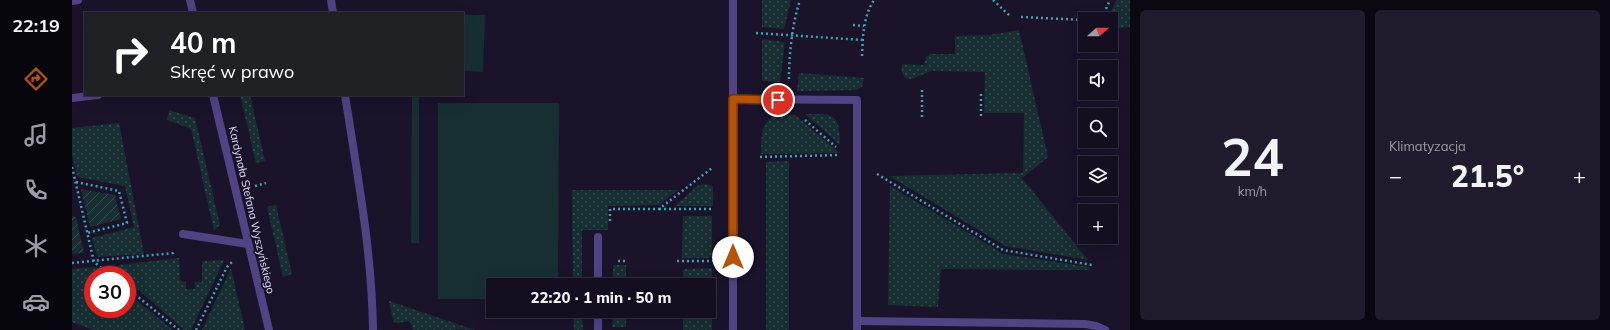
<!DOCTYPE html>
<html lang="pl">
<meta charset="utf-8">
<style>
body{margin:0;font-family:Mulish,sans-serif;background:#211c2d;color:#f1f3f6;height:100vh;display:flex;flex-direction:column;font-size:15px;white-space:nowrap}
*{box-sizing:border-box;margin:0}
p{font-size:13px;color:#9d9ca5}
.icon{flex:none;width:22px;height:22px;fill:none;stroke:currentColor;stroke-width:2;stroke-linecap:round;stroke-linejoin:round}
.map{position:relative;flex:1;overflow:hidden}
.drawer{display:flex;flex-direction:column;gap:10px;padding:10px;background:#0b0812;width:480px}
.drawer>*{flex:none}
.top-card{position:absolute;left:12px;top:12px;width:380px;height:84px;border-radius:0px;box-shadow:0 4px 16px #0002,0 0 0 1px #332e3e;background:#202124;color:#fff;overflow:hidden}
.needle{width:26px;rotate:69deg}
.tools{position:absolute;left:1006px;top:12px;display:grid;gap:8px}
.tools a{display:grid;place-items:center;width:40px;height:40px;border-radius:0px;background:#140e20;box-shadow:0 4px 16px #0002,0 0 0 1px #332e3e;font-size:20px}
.speed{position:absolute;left:12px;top:266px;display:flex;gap:8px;font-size:20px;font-weight:700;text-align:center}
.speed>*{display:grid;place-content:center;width:52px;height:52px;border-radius:50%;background:#140e20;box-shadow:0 4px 16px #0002,0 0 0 1px #332e3e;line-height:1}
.speed .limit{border:6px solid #d22;background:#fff;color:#111}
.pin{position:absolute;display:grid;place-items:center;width:34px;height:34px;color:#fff;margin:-17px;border:2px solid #fff;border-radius:50%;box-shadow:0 1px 4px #0007}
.me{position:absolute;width:44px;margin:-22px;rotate:0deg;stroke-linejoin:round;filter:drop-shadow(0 0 3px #0008)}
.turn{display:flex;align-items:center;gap:14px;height:84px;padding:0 20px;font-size:18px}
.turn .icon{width:52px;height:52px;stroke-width:2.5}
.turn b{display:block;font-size:28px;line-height:34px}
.big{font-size:30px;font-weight:800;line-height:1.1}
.drawer .tile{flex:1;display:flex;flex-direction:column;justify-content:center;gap:6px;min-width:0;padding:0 14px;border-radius:6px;background:#211c2d}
.drawer .dial{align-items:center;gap:0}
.dial b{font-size:52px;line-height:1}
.heat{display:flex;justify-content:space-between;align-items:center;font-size:22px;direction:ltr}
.drawer .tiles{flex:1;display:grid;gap:10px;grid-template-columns:repeat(2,1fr)}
.trip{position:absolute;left:414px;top:278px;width:230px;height:40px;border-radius:0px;background:#140e20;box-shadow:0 4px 16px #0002,0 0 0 1px #332e3e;font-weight:800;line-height:40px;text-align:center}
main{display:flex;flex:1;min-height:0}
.menu{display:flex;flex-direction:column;width:72px;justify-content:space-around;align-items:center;background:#08060d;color:#9d9ca5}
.menu .icon{width:28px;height:28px}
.menu .on{color:#b45309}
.menu b{font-size:18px;color:#f1f3f6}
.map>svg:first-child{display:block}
</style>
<main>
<nav class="menu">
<b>22:19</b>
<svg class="icon on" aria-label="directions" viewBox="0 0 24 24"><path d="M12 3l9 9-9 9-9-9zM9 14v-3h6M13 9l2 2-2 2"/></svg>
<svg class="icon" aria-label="music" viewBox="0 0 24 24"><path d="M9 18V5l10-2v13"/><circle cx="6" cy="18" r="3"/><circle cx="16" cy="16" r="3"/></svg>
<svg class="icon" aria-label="phone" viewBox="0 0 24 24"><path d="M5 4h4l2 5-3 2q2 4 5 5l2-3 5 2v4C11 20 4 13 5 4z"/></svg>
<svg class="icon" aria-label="climate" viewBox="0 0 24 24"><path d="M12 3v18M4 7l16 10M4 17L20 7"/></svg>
<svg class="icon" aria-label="car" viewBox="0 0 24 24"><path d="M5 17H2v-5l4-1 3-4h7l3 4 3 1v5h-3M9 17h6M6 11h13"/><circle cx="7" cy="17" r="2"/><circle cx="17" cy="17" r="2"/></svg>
</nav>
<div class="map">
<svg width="1058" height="330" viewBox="0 0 1058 330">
<defs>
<pattern id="grass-dots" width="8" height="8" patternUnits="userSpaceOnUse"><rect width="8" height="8" fill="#172f33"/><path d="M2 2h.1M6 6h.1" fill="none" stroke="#394d51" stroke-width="1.8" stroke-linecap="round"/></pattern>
<pattern id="garden-furrows" width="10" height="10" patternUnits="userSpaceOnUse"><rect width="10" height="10" fill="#172f33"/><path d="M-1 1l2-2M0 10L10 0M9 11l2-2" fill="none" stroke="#394d51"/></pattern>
</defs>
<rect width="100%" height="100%" fill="#1b132a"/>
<g fill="url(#grass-dots)">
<path d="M690 0H719L712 29 690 27Z"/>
<path d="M1044 0H1058V27L1039 29V19H1036Z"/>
<path d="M947 30 976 157 950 178 1016 260 933 246 817 176 951 173 952 113H912L913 72 859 71 840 79 833 78C830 73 829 70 830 64L852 65 854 57 858 54H883V36L917 35Z"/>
<path d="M690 39 713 42 708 82 690 81Z"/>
<path d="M727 73 792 78 790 87 784 90 725 91Z"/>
<path d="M168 95H178L193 161 184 163Z"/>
<path d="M97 110 123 118 148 225 142 230 119 129 95 120Z"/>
<path d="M704 114 723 115 768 153 689 154C690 136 687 125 704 114Z"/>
<path d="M733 114C762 114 768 113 768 145Z"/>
<path d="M47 123 72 254 25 257 20 238 62 227 53 186 5 177 0 155V128Z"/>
<path d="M717 161V330H694V162Z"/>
<path d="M631 184 638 185 641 186V206H603L625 186Z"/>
<path d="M818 186 932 254 1017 267 1018 270 869 269 866 307 816 305Z"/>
<path d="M500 190H606L587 205 536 206V230H510V285H501Z"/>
<path d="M204 205 220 274 211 277 195 207Z"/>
<path d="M611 216H640V258H610Z"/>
<path d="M107 258 108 281 114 282V289H123V282H130V261L152 260 119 330H112L55 280V275H49L44 271 47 265Z"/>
<rect x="541" y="265" width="13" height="20"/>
<path d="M21 267 26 268 34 275H21V309H55V292L101 330H21L0 322V269Z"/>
<path d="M159 268 173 330H130Z"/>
<path d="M640 268V330H611V311H637V285H611V269Z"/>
<path d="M317 301 403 330 384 329 383 330H341L338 321 324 323 321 321Z"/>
<path d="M501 311H510L511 330H502Z"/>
<path d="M541 311H554V327H540Z"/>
</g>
<g fill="#172f33">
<path d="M391 15H413L411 72 391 71Z"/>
<path d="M340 95H347V243H339Z"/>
<path d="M366 103H487L486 285H421V299H366Z"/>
</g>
<g fill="url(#garden-furrows)">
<path d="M9 189 43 195 49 219 18 227Z"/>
<path d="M0 216 4 217 12 253 0 254Z"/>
</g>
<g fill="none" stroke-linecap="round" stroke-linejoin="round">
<g stroke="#3ca5b3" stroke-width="2.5" stroke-dasharray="2 3" stroke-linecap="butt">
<path d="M921 0 938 16"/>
<path d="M949 17 1013 20"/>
<path d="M1020 19 1030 18 1038 0"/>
<path d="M781 25 792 26"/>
<path d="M684 33 791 40"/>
<path d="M790 56C791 36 791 17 802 0"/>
<path d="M717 79C717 54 720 25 728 0"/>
<path d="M850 90V117"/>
<path d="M909 116V91"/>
<path d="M733 120 764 147"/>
<path d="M688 157 765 155"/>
<path d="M0 167 22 262 38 275"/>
<path d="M805 174 931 250 1020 265"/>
<path d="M4 182 47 191 55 223 15 233"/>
<path d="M183 186 194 183"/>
<path d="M587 209H642"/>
<path d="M538 221V209H587L640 168"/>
<path d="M546 261H554"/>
<path d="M605 261H642"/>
<path d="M0 263 101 253 102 251"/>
<path d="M55 288 107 330"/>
<path d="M124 330 155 267 160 262"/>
</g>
<g stroke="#514384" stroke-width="8">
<path d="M259 0 261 13"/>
<path d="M273 95C285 173 300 251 301 330"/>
<path d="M0 98 26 95"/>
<path d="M661 99 785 100V330"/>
<path d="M111 234 176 244"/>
<path d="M526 285V237"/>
<path d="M785 321 1013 324 1024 326 1033 330"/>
<path d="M526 330V311"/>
</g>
<g stroke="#514384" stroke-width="8">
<path d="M118 0 121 13"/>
<path d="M0 1 6 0"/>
<path d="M141 95 197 330"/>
<path d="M661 330V0"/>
</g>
</g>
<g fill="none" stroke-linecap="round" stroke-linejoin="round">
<defs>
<path id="route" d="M661 257V99L706 100"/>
</defs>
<use href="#route" stroke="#753606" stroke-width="10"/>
<use href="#route" stroke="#b45309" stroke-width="7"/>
</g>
<g text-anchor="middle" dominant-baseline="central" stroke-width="4" stroke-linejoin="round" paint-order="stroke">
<g font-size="11" fill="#e7dffc" stroke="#1b132a">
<text transform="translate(180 210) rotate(77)">Kardynała Stefana Wyszyńskiego</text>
</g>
</g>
</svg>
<div class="tools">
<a><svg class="needle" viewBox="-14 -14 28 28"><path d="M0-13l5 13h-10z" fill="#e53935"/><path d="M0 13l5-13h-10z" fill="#9d9ca5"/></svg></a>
<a><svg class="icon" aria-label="sound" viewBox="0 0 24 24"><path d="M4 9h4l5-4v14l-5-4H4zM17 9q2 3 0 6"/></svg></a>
<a><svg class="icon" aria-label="search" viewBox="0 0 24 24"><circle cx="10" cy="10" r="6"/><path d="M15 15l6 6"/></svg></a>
<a><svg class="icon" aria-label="layers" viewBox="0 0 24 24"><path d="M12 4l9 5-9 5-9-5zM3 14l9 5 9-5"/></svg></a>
<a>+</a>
</div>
<div class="speed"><div class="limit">30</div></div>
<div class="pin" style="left:706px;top:100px;background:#d93025"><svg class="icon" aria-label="arrive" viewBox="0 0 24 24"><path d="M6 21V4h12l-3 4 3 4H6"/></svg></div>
<svg class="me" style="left:661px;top:257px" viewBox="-20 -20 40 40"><circle r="19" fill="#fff"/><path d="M0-13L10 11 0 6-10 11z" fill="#b45309"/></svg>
<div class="trip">22:20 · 1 min · 50 m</div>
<div class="top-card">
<div class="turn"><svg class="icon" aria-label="right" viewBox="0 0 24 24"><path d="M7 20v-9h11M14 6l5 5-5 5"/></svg><div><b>40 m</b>Skręć w prawo</div></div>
</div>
</div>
<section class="drawer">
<div class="tiles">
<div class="tile dial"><b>24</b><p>km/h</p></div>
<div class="tile"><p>Klimatyzacja</p>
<div class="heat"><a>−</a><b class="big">21.5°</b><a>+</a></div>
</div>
</div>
</section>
</main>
